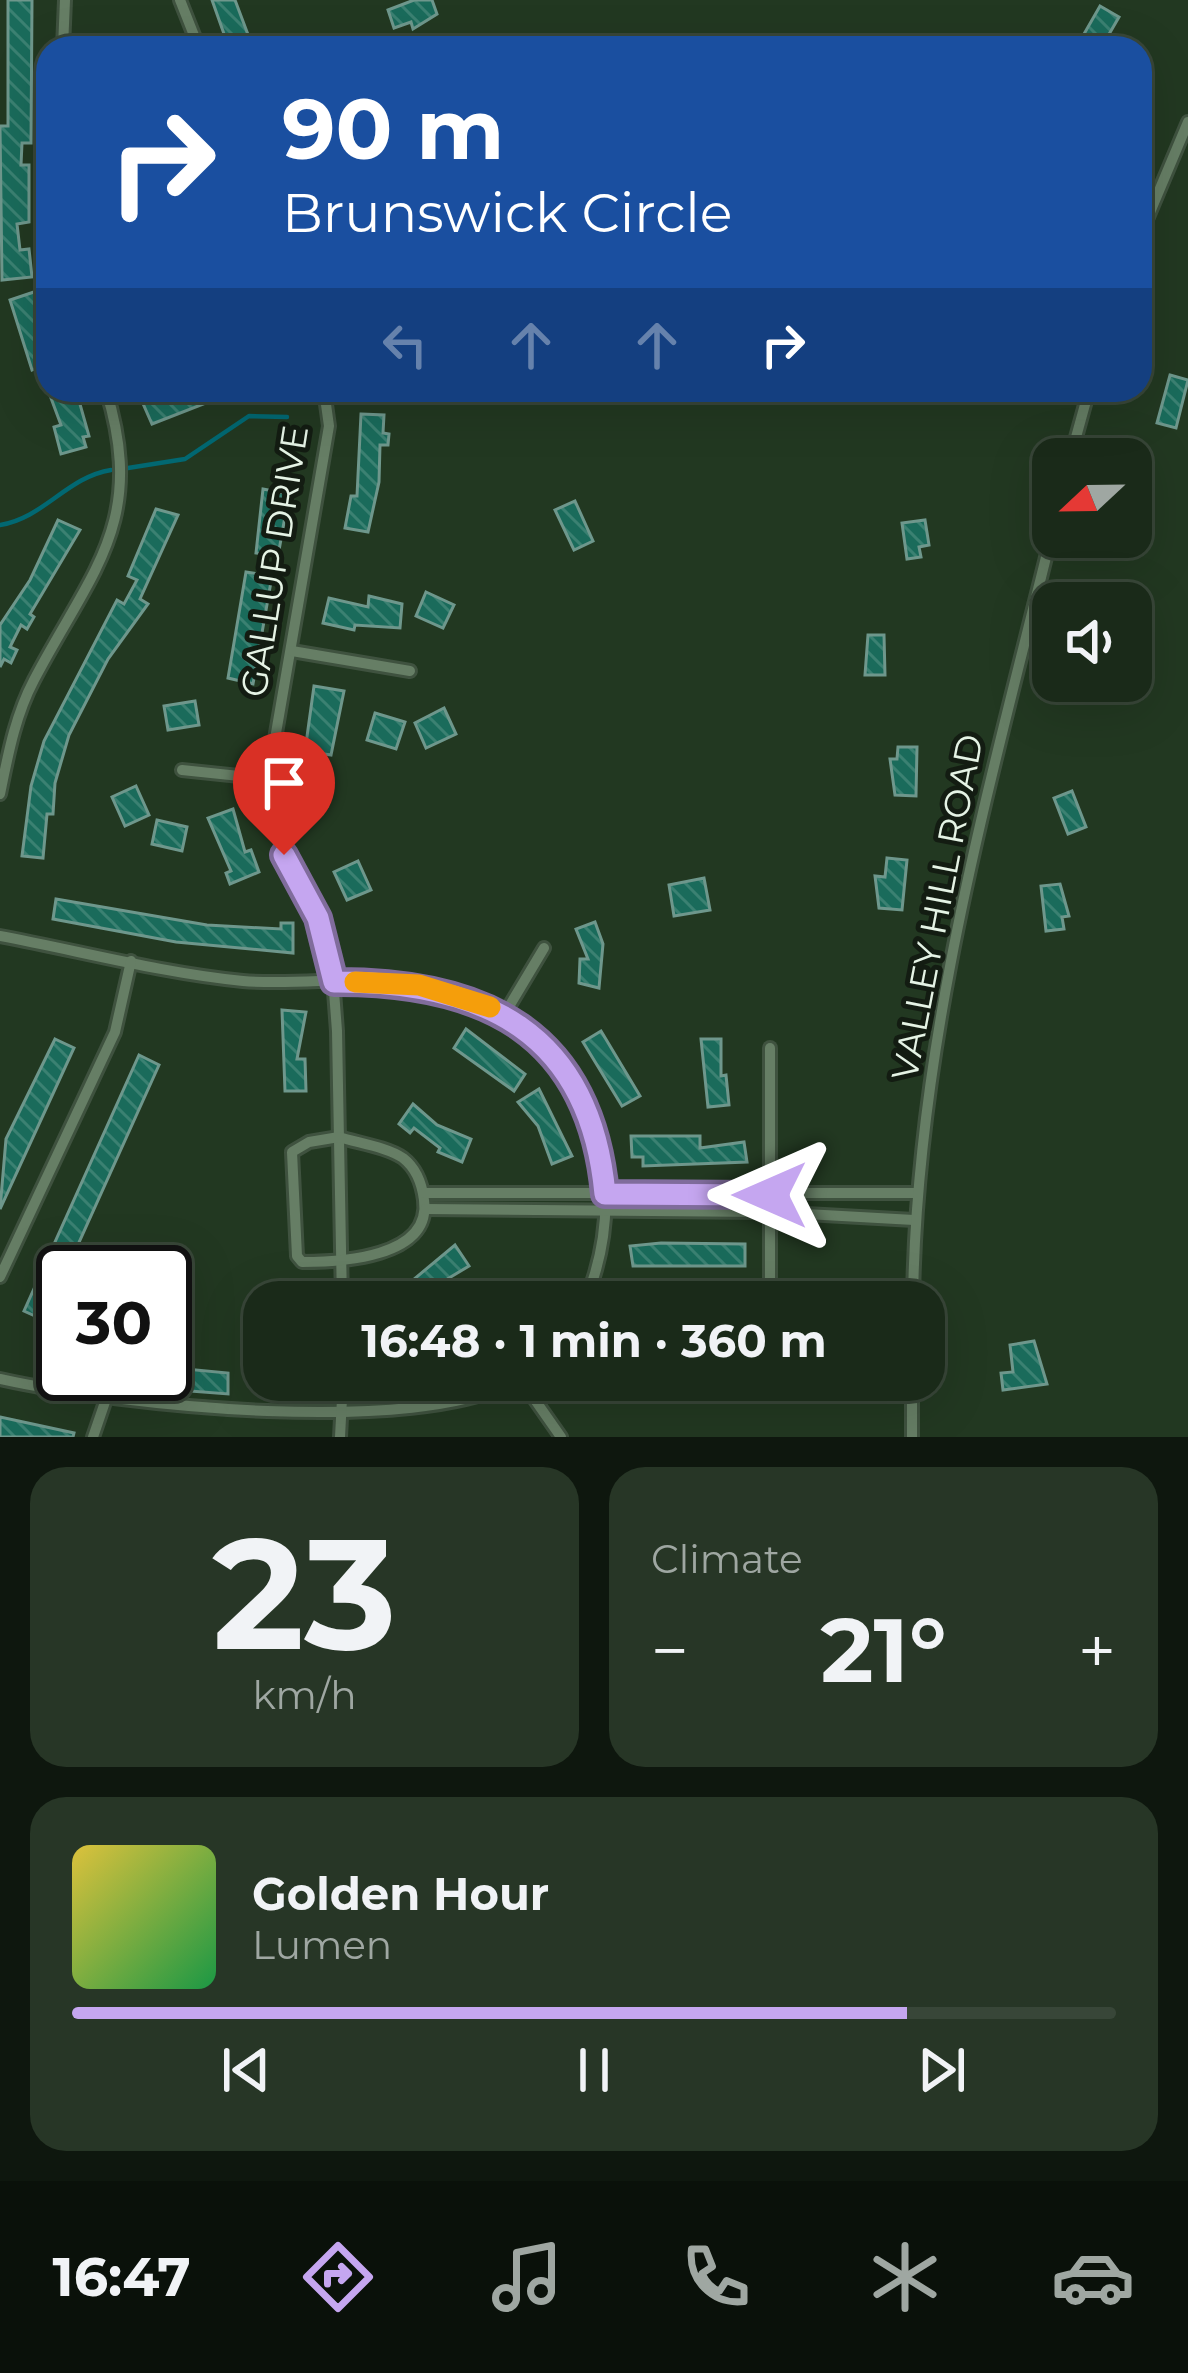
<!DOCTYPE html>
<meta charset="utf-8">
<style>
body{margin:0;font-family:Montserrat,sans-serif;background:#273626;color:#f1f3f6;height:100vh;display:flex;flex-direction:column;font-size:45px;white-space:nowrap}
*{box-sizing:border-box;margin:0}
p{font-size:39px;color:#9fa7a2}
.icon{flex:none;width:66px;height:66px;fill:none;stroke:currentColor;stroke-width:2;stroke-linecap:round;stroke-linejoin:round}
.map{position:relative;height:1437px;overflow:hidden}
.sheet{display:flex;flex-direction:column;gap:30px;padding:30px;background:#0e170e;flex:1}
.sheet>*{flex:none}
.guide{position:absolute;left:36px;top:36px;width:1116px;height:366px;border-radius:36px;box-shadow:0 12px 48px #0002,0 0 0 3px #384638;background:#1a4fa0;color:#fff;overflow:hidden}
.needle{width:78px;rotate:248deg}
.controls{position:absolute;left:1032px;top:438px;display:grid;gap:24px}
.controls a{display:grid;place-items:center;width:120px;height:120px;border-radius:24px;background:#1a2a19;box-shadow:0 12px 48px #0002,0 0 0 3px #384638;font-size:60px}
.speed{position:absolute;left:36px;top:1245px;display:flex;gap:24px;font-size:60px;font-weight:700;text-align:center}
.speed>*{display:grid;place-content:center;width:156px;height:156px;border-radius:50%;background:#1a2a19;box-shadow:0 12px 48px #0002,0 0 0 3px #384638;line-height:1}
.speed .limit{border:6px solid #111;border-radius:18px;background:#fff;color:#111}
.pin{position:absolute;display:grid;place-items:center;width:102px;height:102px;color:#fff;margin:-123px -51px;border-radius:50% 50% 50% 0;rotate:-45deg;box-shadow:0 0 12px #0007}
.pin .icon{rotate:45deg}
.me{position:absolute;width:132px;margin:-66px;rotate:270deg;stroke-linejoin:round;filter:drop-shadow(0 0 9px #0008)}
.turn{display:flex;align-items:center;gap:42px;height:252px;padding:0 48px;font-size:54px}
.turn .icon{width:156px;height:156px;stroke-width:2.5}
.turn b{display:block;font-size:84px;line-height:102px}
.lanes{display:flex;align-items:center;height:114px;padding:0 48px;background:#0003;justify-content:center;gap:60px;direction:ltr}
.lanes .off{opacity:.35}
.big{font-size:90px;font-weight:700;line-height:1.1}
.sheet .widget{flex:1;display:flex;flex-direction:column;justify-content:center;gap:18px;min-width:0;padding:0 42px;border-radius:36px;background:#273626}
.sheet .dial{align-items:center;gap:0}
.dial b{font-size:156px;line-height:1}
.song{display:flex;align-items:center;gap:36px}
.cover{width:144px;height:144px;border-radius:18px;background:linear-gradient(135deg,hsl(50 70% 55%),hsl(140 70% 35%))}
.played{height:12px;border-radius:6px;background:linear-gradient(90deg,#c5a6f0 80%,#384638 80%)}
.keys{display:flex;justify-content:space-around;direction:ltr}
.heat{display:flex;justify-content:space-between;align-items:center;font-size:66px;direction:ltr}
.sheet .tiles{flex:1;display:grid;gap:30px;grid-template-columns:1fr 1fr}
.widget:last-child{grid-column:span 2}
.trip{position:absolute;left:243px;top:1281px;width:702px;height:120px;border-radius:36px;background:#1a2a19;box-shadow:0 12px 48px #0002,0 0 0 3px #384638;font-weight:700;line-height:120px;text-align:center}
.tabs{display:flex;height:192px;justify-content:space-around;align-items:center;background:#0a110a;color:#9fa7a2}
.tabs .icon{width:84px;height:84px}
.tabs .current{color:#c5a6f0}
.tabs b{font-size:54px;color:#f1f3f6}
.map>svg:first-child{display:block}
</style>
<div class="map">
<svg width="1188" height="1437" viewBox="0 0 1188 1437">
<defs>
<pattern id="building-back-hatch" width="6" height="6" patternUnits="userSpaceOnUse" patternTransform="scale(3)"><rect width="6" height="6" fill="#1a6b5b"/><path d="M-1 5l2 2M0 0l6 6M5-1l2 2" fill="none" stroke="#3b8172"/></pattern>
</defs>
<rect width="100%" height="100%" fill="#223821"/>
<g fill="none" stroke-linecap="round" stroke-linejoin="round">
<g stroke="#026872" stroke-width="4.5">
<path d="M398 395 411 390"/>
<path d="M128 468 185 459 249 416 287 417"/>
<path d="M0 525C44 518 67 477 111 470"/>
</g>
</g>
<g fill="url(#building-back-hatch)" stroke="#6e978c" stroke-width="3">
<path d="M8 0H32L31 143H22L21 165H29V222L17 224 20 250 29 249 32 277 2 280 0 126H8Z"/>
<path d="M212 0H235L250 40 229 48Z"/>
<path d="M414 0H432L437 14 413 29 411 22 394 28 388 10Z"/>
<path d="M1100 6 1119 17 1101 48H1076Z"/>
<path d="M34 292 48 331 47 388 39 367 32 370 10 300Z"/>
<path d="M1170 375 1188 380 1176 428 1157 423Z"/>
<path d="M48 390H76L89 436 83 437 86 447 61 454 54 427 61 425Z"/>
<path d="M162 390H216L219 398 152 424 141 399Z"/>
<path d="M361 414 384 415 383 433 389 434 388 445H380L379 482 368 532 345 528 351 496H357Z"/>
<path d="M263 489 289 494 278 556 256 553Z"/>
<path d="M575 501 593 541 574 550 555 510Z"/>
<path d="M156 509 178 515 140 599 148 604 108 659 69 735 55 783 53 814H47L43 858 22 856 31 786 44 741 117 600 124 604 137 580 128 576Z"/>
<path d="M58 520 80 530 30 614 34 617 27 629 21 625 10 647 17 650 11 663 4 659 0 667V625L30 580Z"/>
<path d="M925 520 929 545 919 547 921 557 907 559 902 523Z"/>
<path d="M246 572 272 576 253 684 228 678Z"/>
<path d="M426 592 454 605 443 628 416 616Z"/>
<path d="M369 596 402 604 400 628 355 625 354 630 323 623 329 598 368 607Z"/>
<path d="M868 635H884L885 675H865Z"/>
<path d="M314 686 344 691 331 755 305 751Z"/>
<path d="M195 701 199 725 168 730 164 706Z"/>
<path d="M444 708 456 734 426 748 415 723Z"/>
<path d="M375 713 405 722 396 749 367 740Z"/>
<path d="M898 747H917L916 796 895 795 890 759H897Z"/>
<path d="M324 775 327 806 301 807 299 777Z"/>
<path d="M136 786 149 815 125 826 112 797Z"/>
<path d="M1072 791 1086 827 1068 834 1054 798Z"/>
<path d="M233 809 245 852 251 850 259 872 230 884 226 873 231 871 208 818Z"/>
<path d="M157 820 187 827 182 851 152 844Z"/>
<path d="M887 858 907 860 902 910 879 908 875 876 885 877Z"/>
<path d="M358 861 371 890 347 900 334 872Z"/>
<path d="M704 878 710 910 674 916 669 885Z"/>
<path d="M1060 884 1069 916 1062 917 1064 929 1046 931 1041 886Z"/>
<path d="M56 899 207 925 281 929V923H293V953L176 942 53 919Z"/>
<path d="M595 922 603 944 599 988 579 983 580 959H588L576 929Z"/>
<path d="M282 1010 306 1012 297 1059H305L306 1091H285Z"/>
<path d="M466 1029 525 1074 514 1091 454 1048Z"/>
<path d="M601 1031 640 1096 622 1106 583 1042Z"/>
<path d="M55 1039 74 1048 0 1209 6 1139Z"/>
<path d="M701 1039H721V1076L726 1075 729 1105 708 1107Z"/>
<path d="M139 1055 159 1065 44 1320 24 1311Z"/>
<path d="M539 1089 572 1156 552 1164 538 1126 518 1102Z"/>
<path d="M413 1104 437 1125 471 1139 462 1162 438 1152 440 1148 414 1128 410 1133 399 1124Z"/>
<path d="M631 1136H700V1148L744 1142 747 1162 643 1166V1157H632Z"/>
<path d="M661 1243 745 1244V1266H633L630 1246Z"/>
<path d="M455 1245 469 1266 409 1302 401 1290Z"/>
<path d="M1034 1341 1047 1384 1003 1390 1001 1373 1013 1372 1010 1345Z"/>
<path d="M165 1367 228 1373V1394L152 1388V1384L128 1380V1374H165Z"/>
<path d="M0 1417 74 1433 73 1437H0Z"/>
</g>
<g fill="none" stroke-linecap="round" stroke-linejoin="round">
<defs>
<g id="minor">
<path d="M180 0 199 48"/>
<path d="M63 48 65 0"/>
<path d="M1140 236 1188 122"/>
<path d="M324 390 329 426 266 791 284 855 308 893 331 952 337 1031 342 1302"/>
<path d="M1070 459 1089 390"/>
<path d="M292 651 410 671"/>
<path d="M182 770 268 779"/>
<path d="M0 794C8 755 15 716 34 680 91 571 147 523 106 390"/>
<path d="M0 936C80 951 162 973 243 981 300 986 360 974 416 984 572 1014 644 1157 585 1302"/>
<path d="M504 1015 544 948"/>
<path d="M339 1137C358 1143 387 1147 403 1158 416 1168 422 1184 424 1200 432 1258 339 1262 302 1262L297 1256 292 1152 309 1142Z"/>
<path d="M424 1193H916"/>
<path d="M425 1209 770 1212 914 1220"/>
<path d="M0 1277 115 1032 131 961"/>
<path d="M770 1302V1048"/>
<path d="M913 1302C916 1040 991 782 1053 529"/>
<path d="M0 1379C121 1406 419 1437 517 1380"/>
<path d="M521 1380 561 1437"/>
<path d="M912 1380V1437"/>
<path d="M93 1437 105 1402"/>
<path d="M340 1437 343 1380"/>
</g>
</defs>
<use href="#minor" stroke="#3f523f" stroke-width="16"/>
<use href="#minor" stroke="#667e65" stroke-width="10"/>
</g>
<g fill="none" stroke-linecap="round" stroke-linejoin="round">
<defs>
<path id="route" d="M284 855 318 918 334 982C484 981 590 1032 605 1194L770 1195"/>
</defs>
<use href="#route" stroke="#806c9c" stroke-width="30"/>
<use href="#route" stroke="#c5a6f0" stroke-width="21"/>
<path stroke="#f59e0b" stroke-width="21" d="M355 982 419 985 490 1007"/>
</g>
<g text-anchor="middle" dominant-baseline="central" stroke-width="10" stroke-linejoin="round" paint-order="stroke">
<g font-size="36" fill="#e5f3e5" stroke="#131c12">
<text transform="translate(274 561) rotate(-81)">GALLUP DRIVE</text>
<text transform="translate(937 907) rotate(-79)">VALLEY HILL ROAD</text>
</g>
</g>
</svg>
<div class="controls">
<a><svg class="needle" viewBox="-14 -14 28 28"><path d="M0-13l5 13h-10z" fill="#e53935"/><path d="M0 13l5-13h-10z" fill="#9fa7a2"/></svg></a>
<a><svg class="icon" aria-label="sound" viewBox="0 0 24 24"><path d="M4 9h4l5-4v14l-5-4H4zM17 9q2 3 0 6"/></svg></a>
</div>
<div class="speed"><div class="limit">30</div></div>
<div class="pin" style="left:284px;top:855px;background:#d93025"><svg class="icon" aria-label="arrive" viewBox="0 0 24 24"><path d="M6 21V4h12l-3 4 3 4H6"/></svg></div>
<svg class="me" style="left:770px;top:1195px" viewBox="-20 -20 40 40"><path d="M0-17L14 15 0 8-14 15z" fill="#c5a6f0" stroke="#fff" stroke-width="4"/></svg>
<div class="trip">16:48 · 1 min · 360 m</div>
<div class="guide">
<div class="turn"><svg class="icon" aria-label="right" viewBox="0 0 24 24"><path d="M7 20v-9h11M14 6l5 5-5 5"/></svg><div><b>90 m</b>Brunswick Circle</div></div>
<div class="lanes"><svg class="icon off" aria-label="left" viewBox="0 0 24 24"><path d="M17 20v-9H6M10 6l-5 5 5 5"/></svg><svg class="icon off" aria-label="ahead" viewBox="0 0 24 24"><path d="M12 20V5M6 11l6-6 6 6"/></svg><svg class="icon off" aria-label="ahead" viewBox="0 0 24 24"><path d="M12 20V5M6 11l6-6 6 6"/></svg><svg class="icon" aria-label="right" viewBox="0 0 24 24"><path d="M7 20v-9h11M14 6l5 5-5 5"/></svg></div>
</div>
</div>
<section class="sheet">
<div class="tiles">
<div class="widget dial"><b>23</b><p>km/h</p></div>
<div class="widget"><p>Climate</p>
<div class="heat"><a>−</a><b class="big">21°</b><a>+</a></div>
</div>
<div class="widget">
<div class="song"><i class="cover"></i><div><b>Golden Hour</b><p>Lumen</p></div></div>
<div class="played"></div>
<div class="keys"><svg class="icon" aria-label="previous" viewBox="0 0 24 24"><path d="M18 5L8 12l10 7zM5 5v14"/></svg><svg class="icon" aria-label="pause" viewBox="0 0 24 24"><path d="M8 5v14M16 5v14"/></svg><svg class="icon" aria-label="next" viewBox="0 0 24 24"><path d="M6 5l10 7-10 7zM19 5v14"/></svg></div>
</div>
</div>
</section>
<nav class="tabs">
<b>16:47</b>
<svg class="icon current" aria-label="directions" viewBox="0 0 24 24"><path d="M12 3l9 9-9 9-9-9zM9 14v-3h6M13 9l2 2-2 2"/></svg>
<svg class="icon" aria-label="music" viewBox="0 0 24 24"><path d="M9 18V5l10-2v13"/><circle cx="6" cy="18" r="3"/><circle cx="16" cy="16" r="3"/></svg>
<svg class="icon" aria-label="phone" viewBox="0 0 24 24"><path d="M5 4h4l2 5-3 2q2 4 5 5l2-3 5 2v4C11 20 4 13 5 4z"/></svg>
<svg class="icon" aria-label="climate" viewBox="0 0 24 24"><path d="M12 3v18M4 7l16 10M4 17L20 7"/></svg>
<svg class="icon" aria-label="car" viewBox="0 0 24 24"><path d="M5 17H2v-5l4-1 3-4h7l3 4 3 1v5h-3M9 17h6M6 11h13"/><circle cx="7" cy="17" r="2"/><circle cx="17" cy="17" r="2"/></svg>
</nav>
